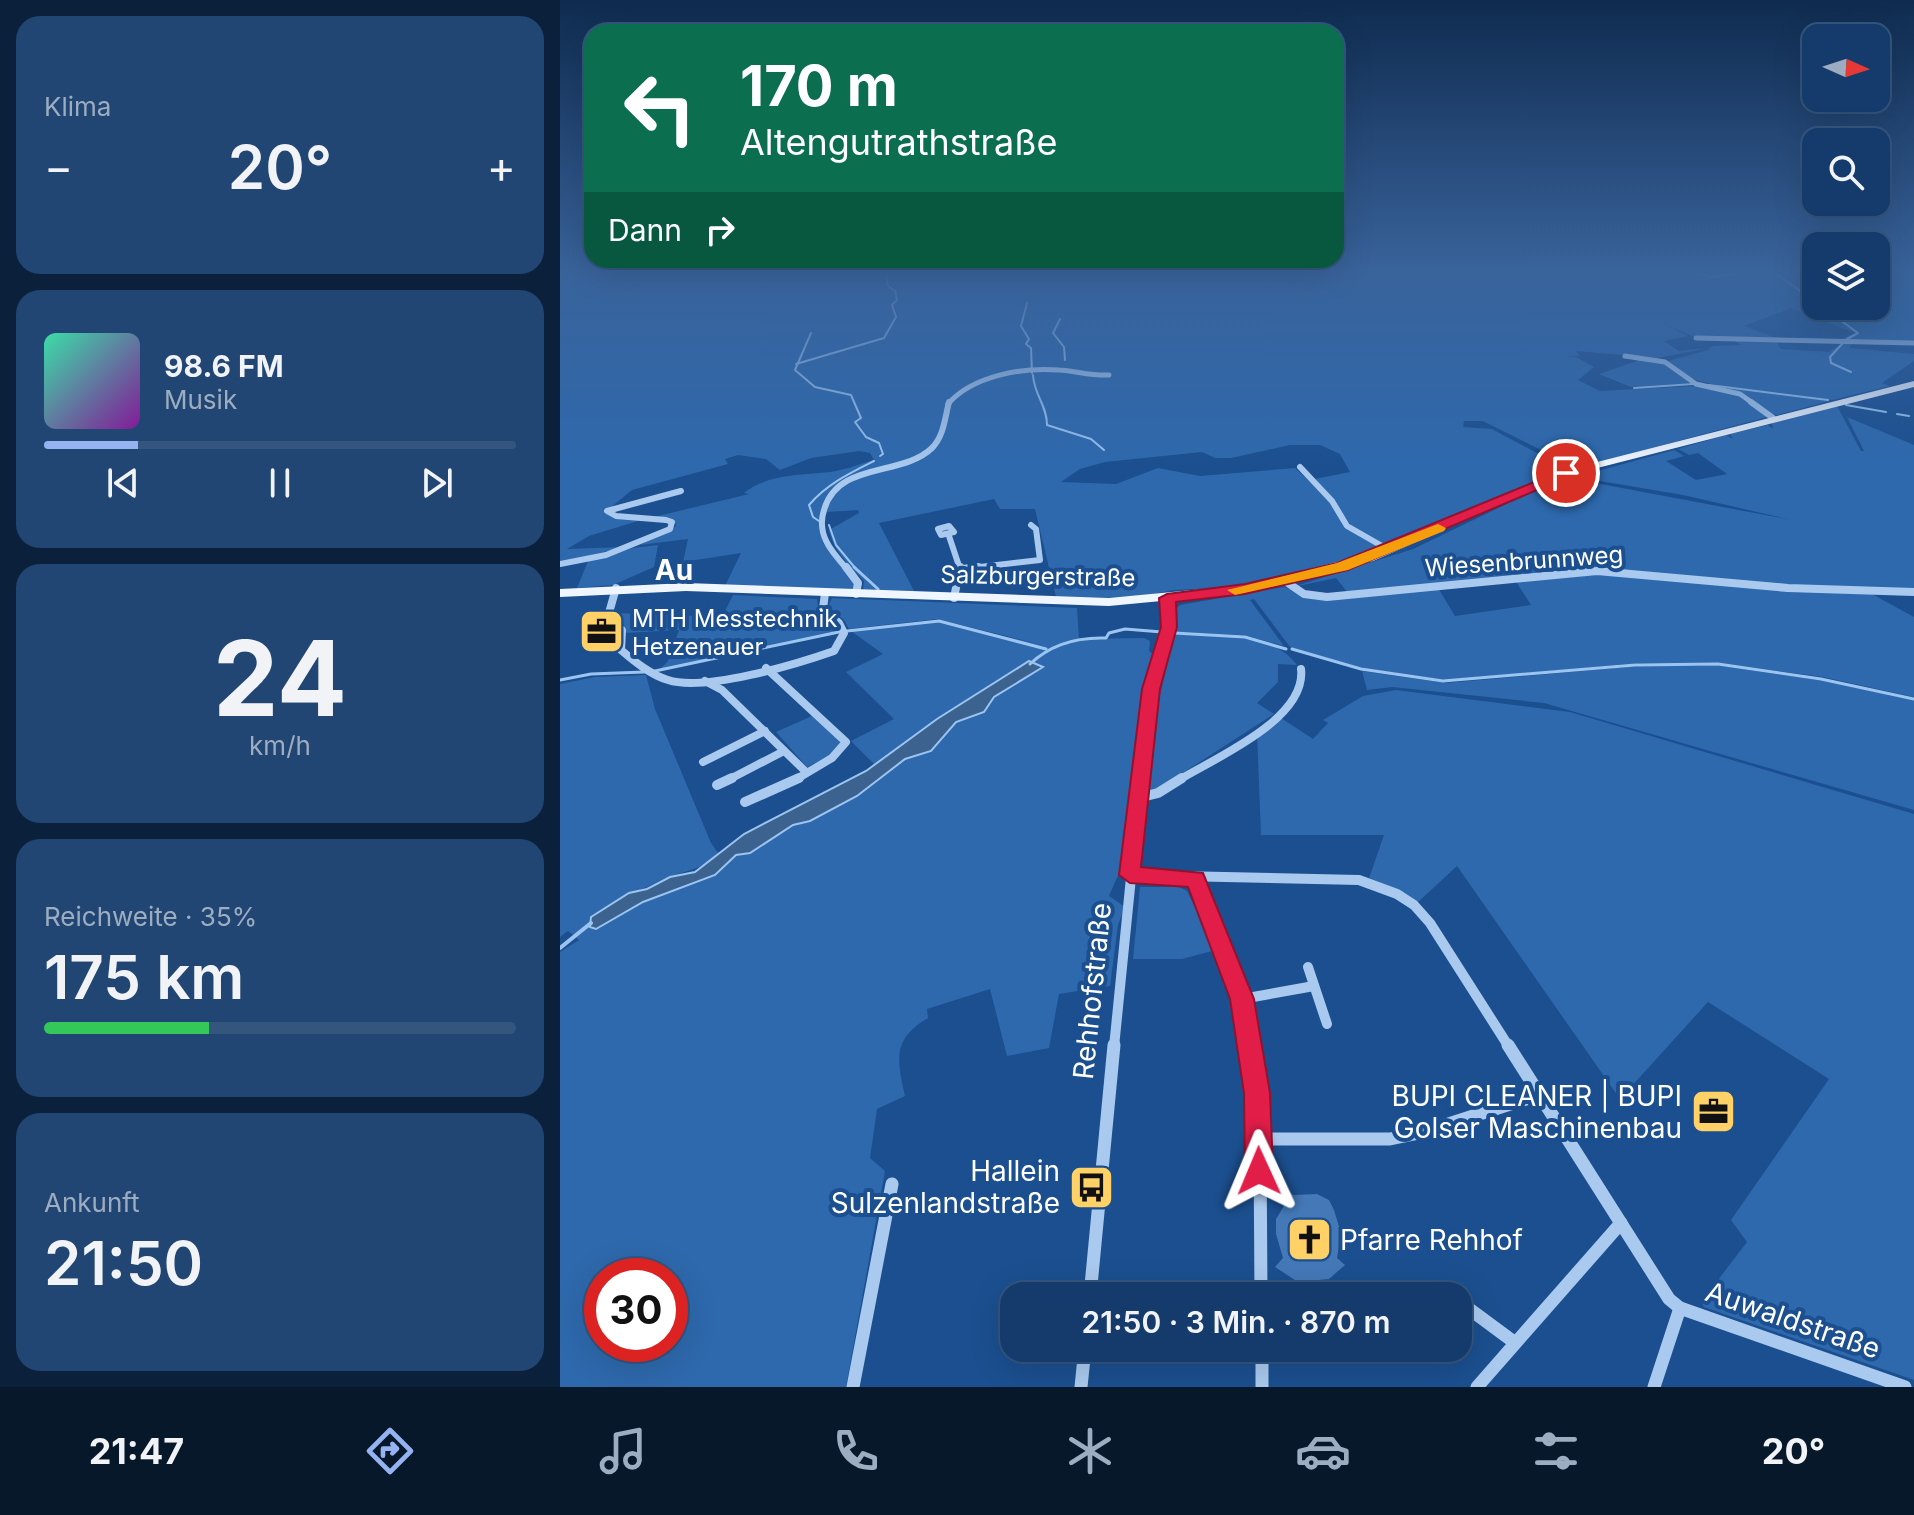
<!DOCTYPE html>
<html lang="de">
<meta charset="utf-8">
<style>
body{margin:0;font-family:Inter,sans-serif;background:#214673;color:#f1f3f6;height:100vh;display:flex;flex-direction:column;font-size:30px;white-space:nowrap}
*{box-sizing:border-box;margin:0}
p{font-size:26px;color:#9dadc1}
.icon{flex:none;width:44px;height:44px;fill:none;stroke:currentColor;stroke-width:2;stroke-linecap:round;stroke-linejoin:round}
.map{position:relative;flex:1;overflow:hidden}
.sheet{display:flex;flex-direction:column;gap:16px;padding:16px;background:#0b203b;width:560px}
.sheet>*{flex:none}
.guide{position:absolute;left:24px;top:24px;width:760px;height:244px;border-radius:24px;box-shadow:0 8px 32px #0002,0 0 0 2px #33557e;background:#0b6e4f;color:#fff;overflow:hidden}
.needle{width:52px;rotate:93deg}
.fabs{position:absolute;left:1242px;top:24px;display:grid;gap:16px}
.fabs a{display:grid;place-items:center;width:88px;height:88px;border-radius:16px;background:#143b6b;box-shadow:0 8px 32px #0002,0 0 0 2px #33557e;font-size:40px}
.speed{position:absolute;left:24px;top:1258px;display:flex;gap:16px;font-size:40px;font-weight:700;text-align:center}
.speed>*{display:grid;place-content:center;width:104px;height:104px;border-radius:50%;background:#143b6b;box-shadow:0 8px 32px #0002,0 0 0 2px #33557e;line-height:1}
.speed .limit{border:12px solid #d22;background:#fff;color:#111}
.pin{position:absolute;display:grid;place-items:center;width:68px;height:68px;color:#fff;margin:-34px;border:4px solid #fff;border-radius:50%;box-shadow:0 2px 8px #0007}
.me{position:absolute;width:88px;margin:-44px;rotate:359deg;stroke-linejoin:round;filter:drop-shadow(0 0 6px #0008)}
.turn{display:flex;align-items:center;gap:28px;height:168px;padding:0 24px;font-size:36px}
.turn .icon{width:104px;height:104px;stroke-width:2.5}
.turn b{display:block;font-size:56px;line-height:68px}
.then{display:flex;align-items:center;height:76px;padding:0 24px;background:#0003;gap:16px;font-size:30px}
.big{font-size:60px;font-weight:600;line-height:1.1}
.sheet .tile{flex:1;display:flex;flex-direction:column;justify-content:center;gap:12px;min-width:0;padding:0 28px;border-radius:24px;background:#214673}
.sheet .dial{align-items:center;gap:0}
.dial b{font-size:104px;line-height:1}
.song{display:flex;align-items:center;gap:24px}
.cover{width:96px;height:96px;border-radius:12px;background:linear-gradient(135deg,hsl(160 70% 55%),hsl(290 70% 35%))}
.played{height:8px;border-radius:4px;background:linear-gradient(90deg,#95b2f1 20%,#33557e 20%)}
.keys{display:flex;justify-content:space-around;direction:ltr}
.heat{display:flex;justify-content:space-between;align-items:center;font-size:44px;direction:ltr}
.charge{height:12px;border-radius:6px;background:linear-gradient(90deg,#34c759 35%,#33557e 0)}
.trip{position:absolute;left:440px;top:1282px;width:472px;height:80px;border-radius:24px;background:#143b6b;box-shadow:0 8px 32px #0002,0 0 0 2px #33557e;font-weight:600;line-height:80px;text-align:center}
.tab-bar{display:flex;height:128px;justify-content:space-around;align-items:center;background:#08182b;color:#9dadc1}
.tab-bar .icon{width:56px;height:56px}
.tab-bar .selected{color:#95b2f1}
.tab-bar b{font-size:36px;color:#f1f3f6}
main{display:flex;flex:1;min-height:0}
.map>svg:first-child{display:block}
</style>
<main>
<section class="sheet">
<div class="tile"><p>Klima</p>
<div class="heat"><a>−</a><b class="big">20°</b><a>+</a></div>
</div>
<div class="tile">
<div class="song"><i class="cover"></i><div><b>98.6 FM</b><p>Musik</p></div></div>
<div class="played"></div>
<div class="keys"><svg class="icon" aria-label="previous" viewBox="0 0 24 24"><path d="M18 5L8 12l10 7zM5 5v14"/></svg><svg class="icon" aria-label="pause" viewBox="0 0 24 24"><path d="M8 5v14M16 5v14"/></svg><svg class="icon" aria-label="next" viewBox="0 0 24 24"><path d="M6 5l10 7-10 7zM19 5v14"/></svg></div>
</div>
<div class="tile dial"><b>24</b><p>km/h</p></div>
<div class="tile"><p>Reichweite · 35%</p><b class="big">175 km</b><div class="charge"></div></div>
<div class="tile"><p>Ankunft</p><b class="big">21:50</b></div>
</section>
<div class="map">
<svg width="1354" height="1387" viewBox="0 0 1354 1387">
<rect width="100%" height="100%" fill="#1b4f8f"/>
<g fill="#2e69ad" fill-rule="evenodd">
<path d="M0 273H1256V306L1281 323 1262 306H1316V273H1354V342L1265 340 1259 338 1277 341 1295 333 1231 308 1184 326 1216 338 1249 339H1215L1221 349 1269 352 1281 344H1292L1289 348 1354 354V361L1322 383 1330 386 1272 400 1201 390 1269 401 1217 415C1201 412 1192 398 1178 392 1147 378 1137 389 1108 361L1148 350 1152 346 1181 345 1173 339 1180 338 1132 336 1104 324 1128 336 1104 341 1119 351 1149 348 1092 359 1106 364 1132 383 1071 387 1039 374 1077 361 1074 356 1016 351 1020 356 1006 357H1016L1034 367 1018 380 1040 391 1137 386 1169 391 1186 399 1207 417 1017 468 923 421H904L903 427 932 429 1007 469 833 546C793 545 778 503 755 479L790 472 780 454 760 445H730L671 458H655L642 452 545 462 520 469 501 482 556 484 598 468 640 476 735 468 770 500 787 528 821 548 765 568 681 587 614 590 573 598 496 597 475 509H440L434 499 319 523 354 591 303 590 304 581C289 565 274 552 269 530L299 513 298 510 267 512 259 525 263 543 295 582 294 591 165 586 181 553 123 562 128 539 80 545 116 526 114 520 94 517 189 494 184 493C207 474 241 475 270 472 285 470 300 464 314 460L310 453 299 451 251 458 220 470 206 459 178 455 165 459 168 464 72 490 44 513 81 520 29 536 7 549 64 547 0 563Z"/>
<path d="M1277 406 1301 451H1304L1287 417 1354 445V591L1249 588 1064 570 788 593 776 578 733 587 853 549 959 498 1009 478 1232 520 1123 495 1016 477 1114 450 1124 456 1106 461 1136 480 1167 474 1138 453 1129 455 1118 449 1166 435 1173 439 1170 434 1208 425 1213 429 1212 423Z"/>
<path d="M98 545 94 567 53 585 17 588 28 561 73 548Z"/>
<path d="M1038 573 1312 594 1354 617V697L1263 677 1160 663H1079L886 680 802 668 730 647 694 599 690 600 724 646 684 635 615 632 616 609 620 605 724 587 748 596 878 588 895 616 971 605 955 580Z"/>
<path d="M173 595 257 599 259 613 274 621 280 631 99 670 108 661 119 630 64 633V626L54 617V613L162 617Z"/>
<path d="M272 598 517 608 519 639 584 638 590 641 589 651 594 655 579 735 566 857 549 896 565 907 558 925 550 986 499 994 489 1048 447 1056 430 989 367 1009 368 1018C332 1039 337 1060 345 1096L317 1109 310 1158 325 1171 286 1387H0V952L19 940 8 931 0 937V684L35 677 86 675 95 709 151 843 160 856C143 867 130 870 112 876 96 881 85 890 69 893L57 918 83 902 155 875 176 855 191 853 233 825 250 821 297 796 345 759 371 751 396 722 424 712 434 697 483 667 469 661 377 719 315 765 291 741 334 719 286 672 323 654 291 631 376 621 487 646 377 619 289 629 284 620 268 607ZM42 1276H110V1344H42Z"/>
<path d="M614 634C653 637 712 630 737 665L718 664V682L697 703 714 714 595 791 588 792 591 734Z"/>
<path d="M1079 666H1162L1265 681 1354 700V810L984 703 832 687 807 690 802 671 886 683Z"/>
<path d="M836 690 1010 712 1354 814V1380L1144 1307 1141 1302 1187 1242 1171 1220 1269 1079 1148 1002 1060 1099 897 866 857 903 838 890 809 878 824 835H701L697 733 718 716 753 739 768 723 763 720 803 696Z"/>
<path d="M254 715 281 743 277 752 247 767 216 732Z"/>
<path d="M580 887H619L627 891 656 950 622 959H573Z"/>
</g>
<path fill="#3c6290" stroke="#9cc4f0" stroke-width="2" d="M469 661 483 667 434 697 424 712 396 722 371 751 345 759 297 796 250 821 233 825 190 853 176 855 155 875 83 902 36 929 30 927 31 917 69 893 87 889 110 877 135 872 184 834 306 771 377 719Z"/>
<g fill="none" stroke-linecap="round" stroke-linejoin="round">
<g stroke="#9cc4f0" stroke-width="2">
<path d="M1135 273 1151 277 1181 273"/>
<path d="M1215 273 1256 302"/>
<path d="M467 303 461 326 469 339 466 344 471 348 472 373"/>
<path d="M1261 306 1298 333 1287 339"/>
<path d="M500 319 493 333 504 347 505 360"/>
<path d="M251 333 235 370 255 387 291 395 301 418 295 422 306 437 319 443 323 454 320 456"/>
<path d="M1283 343 1270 357 1271 363 1291 372"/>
<path d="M236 364 324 338 336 317 332 305 337 300 335 291 327 285V273"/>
<path d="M473 375C474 395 487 405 487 425L531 439 544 450"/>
<path d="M1149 385 1268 400"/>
<path d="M1074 388 1133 384"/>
<path d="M1286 405 1326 412"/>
<path d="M1337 414 1349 416"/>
<path d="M259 521 253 517 249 505C267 484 290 473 314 461"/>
<path d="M269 525 276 545 296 569"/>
</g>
<g stroke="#9cc4f0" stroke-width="3">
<path d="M294 567 318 589"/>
<path d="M287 631 379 621 486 649"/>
<path d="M614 633 685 637 726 649"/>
<path d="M732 649 801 669 883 681 1075 665 1158 664 1261 679 1354 699"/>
<path d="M470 664C491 644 517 637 546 638L549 633 565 629 602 632"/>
<path d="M95 671 279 632"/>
<path d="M0 680 31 674 84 672"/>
</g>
<path stroke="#9cc4f0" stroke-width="4" d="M0 948 31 923"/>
</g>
<path fill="#4478b7" d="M726 1187 733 1195 757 1194 769 1200 774 1210 781 1233 777 1258 785 1265 769 1279 738 1282 715 1267 723 1258 716 1234V1219L727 1201 720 1193Z"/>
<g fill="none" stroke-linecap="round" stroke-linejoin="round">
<g stroke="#a9c9ee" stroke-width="5">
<path d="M1136 338 1354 343"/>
<path d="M1065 356 1105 362 1136 384 1180 394 1194 404"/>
<path d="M388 404C412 376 462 367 499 370 516 371 531 376 549 375"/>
</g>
<g stroke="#a9c9ee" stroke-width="6">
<path d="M1191 402 1213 418"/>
<path d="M740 467 772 501 787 526 829 550"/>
<path d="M389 526 394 532 381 535 378 529Z"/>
<path d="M389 536 400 569"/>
<path d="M0 564 46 555 110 529 112 522 106 520 56 516 47 511 121 491"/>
<path d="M287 569C272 552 256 535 264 510 278 461 342 477 372 448 384 436 385 417 389 402"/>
<path d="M403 569 480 560 476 529 471 525"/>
</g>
<g stroke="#a9c9ee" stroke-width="8">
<path d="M286 567 298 583 296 594"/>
<path d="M403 569 418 567"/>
<path d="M725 581 744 594 767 597 1037 571 1228 588 1354 592"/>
<path d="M56 588 47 620 62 630 61 650C75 662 91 675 108 680 144 692 237 664 274 651L284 633 279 623 263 609 265 593"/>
<path d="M394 598 400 567"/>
<path d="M206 668 286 742 272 758 235 780"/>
<path d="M145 681 162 690 245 771"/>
<path d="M143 762 205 731"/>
<path d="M168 780 224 751"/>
<path d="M581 780 591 689 609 627 607 598"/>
<path d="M619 780C655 758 747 719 741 669"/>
</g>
<g stroke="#a9c9ee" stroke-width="10">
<path d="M157 785 172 778"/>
<path d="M578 798 598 793 622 778"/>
<path d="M185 802 239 778"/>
<path d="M570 875 799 880 837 894 854 905 870 923 949 1047"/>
<path d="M636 879 677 983 692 1047"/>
<path d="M748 967 767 1024"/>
<path d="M682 999 754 986"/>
<path d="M554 1047 581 778"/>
</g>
<g stroke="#a9c9ee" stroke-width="13">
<path d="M692 1045 700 1146 701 1296"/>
<path d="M948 1045 1109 1299 1120 1308 1345 1387"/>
<path d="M698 1139H830L864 1132 978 1095"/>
<path d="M530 1296 554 1045"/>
<path d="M898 1305 908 1308 954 1342"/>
<path d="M702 1348V1387"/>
<path d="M293 1387 332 1184"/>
<path d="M521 1387 525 1348"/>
<path d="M917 1387 1061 1223"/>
<path d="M1094 1387 1120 1308"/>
</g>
<path fill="#f0f6ff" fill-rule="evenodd" d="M1354 381V387L1010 475 813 561 685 593 549 606 126 591 0 597V589L126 583 549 598 685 585 805 555 1002 471Z"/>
</g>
<linearGradient id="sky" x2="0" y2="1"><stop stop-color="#0f2b4f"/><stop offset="0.58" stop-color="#39639b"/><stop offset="1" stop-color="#39639b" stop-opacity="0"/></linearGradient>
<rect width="1354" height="467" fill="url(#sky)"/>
<path fill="#e11d48" stroke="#92132f" stroke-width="2" d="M1006 469 1012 473 1010 476 788 570 685 594 616 602 617 627 600 689 581 867 643 873 694 999 710 1093 713 1171 708 1180 699 1184 689 1180 685 1171 684 1093 670 999 628 887 570 883 559 875 582 689 601 627 599 598 607 594 685 584 777 563Z"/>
<path fill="#f59e0b" d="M878 524 886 528 884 531 788 570 675 595 667 590 777 563Z"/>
<defs>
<symbol id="office-square" viewBox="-11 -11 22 22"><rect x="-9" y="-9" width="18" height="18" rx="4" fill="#ffd166" stroke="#1b4f8f"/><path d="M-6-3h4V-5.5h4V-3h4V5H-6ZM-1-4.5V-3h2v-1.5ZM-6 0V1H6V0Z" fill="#111"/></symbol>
<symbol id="bus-square" viewBox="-11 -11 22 22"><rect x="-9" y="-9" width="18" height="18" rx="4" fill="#ffd166" stroke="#1b4f8f"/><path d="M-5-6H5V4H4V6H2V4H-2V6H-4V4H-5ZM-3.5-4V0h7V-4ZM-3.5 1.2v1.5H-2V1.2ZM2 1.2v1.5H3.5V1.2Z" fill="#111"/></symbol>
<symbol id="church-square" viewBox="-11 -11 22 22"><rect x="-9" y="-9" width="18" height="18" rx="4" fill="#ffd166" stroke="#1b4f8f"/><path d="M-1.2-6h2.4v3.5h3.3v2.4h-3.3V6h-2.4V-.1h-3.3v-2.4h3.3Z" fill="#111"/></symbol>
</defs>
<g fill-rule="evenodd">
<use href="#office-square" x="16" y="606" width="51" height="51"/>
<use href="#office-square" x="1128" y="1086" width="51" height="51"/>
<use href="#bus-square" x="506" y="1162" width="51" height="51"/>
<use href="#church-square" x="724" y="1214" width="51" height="51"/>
</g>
<g text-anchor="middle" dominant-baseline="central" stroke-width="8" stroke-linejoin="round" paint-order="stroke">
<g font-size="24" fill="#fff" stroke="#1b4f8f">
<text transform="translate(964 561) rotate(-4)">Wiesenbrunnweg</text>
<text transform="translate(478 576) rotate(1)">Salzburgerstraße</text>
</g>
<g font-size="24" fill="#fff" stroke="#1b4f8f" text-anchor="start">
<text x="72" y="618">MTH Messtechnik<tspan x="72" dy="28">Hetzenauer</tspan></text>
</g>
<g font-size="28" font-weight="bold" fill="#fff" stroke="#1b4f8f">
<text x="114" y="570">Au</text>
</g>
<g font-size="28" fill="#fff" stroke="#1b4f8f">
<text transform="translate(532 991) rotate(-84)">Rehhofstraße</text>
<text transform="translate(1233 1320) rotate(19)">Auwaldstraße</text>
</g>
<g font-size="28" fill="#fff" stroke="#1b4f8f" text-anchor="end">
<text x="1122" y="1096">BUPI CLEANER | BUPI<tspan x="1122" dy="32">Golser Maschinenbau</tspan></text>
<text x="500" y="1171">Hallein<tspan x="500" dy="32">Sulzenlandstraße</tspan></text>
<text x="780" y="1240" text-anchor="start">Pfarre Rehhof</text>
</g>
</g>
</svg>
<div class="fabs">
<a><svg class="needle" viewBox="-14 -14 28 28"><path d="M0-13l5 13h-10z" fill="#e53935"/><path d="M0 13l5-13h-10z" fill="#9dadc1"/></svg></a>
<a><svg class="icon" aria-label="search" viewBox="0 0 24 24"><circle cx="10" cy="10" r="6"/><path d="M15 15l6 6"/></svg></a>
<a><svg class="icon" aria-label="layers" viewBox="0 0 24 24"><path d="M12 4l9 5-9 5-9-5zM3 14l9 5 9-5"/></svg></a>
</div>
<div class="speed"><div class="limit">30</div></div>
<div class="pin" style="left:1006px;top:473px;background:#d93025"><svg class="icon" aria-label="arrive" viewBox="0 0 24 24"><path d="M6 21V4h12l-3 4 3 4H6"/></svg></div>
<svg class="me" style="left:699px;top:1171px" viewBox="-20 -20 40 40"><path d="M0-17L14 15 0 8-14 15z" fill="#e11d48" stroke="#fff" stroke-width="4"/></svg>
<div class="trip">21:50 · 3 Min. · 870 m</div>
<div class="guide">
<div class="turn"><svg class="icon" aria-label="left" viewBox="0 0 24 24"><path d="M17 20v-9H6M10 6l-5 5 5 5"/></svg><div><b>170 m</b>Altengutrathstraße</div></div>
<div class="then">Dann<svg class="icon" aria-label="right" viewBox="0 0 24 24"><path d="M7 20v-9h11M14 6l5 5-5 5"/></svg></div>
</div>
</div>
</main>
<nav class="tab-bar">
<b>21:47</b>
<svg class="icon selected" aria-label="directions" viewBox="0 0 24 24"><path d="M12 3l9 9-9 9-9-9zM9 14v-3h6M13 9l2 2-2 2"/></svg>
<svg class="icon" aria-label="music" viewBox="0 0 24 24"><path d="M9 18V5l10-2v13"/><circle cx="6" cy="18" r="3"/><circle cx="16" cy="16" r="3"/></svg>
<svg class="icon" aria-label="phone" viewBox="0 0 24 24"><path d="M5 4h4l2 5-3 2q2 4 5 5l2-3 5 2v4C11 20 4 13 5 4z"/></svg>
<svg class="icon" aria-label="climate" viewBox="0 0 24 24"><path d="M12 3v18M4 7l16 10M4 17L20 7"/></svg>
<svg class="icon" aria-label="car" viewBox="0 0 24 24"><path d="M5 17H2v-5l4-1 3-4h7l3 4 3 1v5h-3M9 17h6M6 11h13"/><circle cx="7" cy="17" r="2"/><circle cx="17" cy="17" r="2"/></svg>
<svg class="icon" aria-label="filters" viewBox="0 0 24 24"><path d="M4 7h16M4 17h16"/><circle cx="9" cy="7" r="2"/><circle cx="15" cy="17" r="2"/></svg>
<b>20°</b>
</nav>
